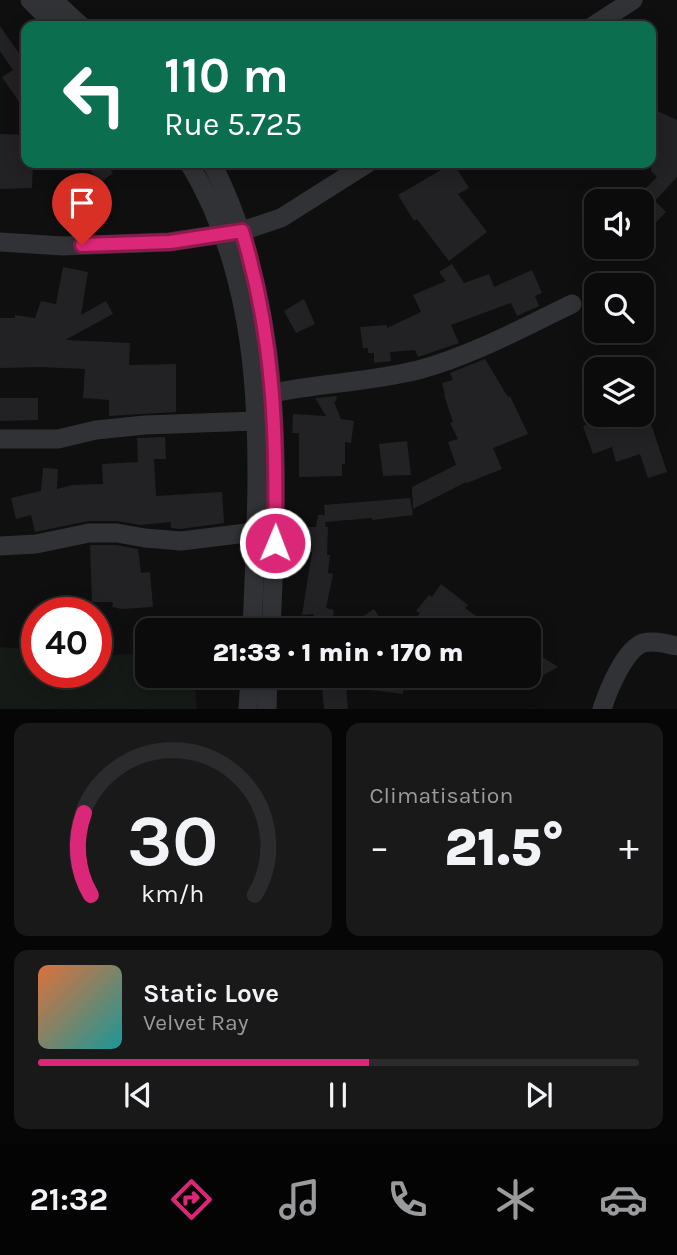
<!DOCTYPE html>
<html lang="fr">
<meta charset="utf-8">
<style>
body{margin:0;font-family:Karla,sans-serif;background:#19191a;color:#f1f3f6;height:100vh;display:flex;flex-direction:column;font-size:26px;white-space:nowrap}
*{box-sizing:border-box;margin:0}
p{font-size:23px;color:#9a9b9d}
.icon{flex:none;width:38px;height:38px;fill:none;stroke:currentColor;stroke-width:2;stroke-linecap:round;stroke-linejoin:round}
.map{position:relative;height:709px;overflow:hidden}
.side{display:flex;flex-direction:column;gap:14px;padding:14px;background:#060607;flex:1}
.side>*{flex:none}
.hud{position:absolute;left:21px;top:21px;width:635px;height:147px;border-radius:14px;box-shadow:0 4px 18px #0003,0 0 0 2px #2b2b2d;background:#0b6e4f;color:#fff;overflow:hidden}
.tools{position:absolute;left:584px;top:189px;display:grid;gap:14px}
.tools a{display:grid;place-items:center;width:70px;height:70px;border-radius:14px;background:#0b0b0c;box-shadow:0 4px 18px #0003,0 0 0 2px #2b2b2d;font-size:35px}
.speed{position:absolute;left:21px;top:597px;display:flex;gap:14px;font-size:35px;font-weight:700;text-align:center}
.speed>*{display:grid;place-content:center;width:91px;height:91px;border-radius:50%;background:#0b0b0c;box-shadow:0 4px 18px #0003,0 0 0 2px #2b2b2d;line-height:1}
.speed .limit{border:10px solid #d22;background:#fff;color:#111}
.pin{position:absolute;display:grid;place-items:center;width:60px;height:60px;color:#fff;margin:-72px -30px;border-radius:50% 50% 50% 0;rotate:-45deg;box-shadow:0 0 7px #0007}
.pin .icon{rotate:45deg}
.me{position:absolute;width:77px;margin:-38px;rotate:1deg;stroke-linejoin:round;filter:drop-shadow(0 0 5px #0008)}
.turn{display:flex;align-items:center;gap:24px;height:147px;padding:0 28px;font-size:32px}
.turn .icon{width:91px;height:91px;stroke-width:2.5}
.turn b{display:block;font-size:49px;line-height:60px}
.big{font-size:52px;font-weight:800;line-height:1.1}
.side .card{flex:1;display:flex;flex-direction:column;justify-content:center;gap:10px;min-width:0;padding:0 24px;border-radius:14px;background:#19191a}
.side .dial{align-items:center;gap:0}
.dial svg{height:182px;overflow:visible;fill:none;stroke:#2b2b2d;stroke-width:7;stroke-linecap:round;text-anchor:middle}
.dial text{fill:#f1f3f6;stroke:none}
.song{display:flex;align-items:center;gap:21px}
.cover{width:84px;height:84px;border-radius:10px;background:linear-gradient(135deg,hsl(20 70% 55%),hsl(180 70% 35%))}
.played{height:7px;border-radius:4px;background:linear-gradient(90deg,#db2777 55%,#2b2b2d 55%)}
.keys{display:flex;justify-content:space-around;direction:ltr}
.heat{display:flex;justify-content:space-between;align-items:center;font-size:38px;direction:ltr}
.side .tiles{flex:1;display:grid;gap:14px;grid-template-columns:1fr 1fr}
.card:last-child{grid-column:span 2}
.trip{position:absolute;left:135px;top:618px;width:406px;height:70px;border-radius:14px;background:#0b0b0c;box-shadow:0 4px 18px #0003,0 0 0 2px #2b2b2d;font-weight:800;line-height:70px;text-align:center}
.menu{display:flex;height:112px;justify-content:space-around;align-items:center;background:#040405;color:#9a9b9d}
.menu .icon{width:49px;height:49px}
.menu .on{color:#db2777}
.menu b{font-size:32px;color:#f1f3f6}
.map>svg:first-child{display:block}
</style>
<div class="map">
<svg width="677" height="709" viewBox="0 0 677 709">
<rect width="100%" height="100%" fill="#0f0f10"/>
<path fill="#161a16" d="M0 647 37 650V672H96V656L147 653V676L194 677 197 709H0Z"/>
<g fill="#222224">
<path d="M0 26 25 62 26 61V112L2 77 13 70 0 51Z"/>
<path d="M651 108 677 120V177L655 201 666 212 642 237V188L644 190 657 177 651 171Z"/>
<path d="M0 134 26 135V163H33L32 188 0 189Z"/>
<path d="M85 163H105L113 173 100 183Z"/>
<path d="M453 163 469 188 458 194 487 232 449 261 417 219 414 221 398 195Z"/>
<path d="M452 264 464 283 489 274 494 287 532 270 542 293 535 296 539 306 517 316 511 303 451 325 459 343 418 357 415 350 390 352 391 361 374 363V353H368V348H363L360 327 387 325V328L421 312 413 295 446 281 439 272Z"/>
<path d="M63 267 88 272 81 315 106 301 113 314 65 340 130 343 129 365 176 364V412L109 416V400L83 398 85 369 40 367 0 368V318H15V315L35 318 41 301 56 304Z"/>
<path d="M304 299 315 324 296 333 284 311Z"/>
<path d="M485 359 508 397 510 396 528 434 493 448 502 469 467 483 466 482 413 509 412 487 456 465 448 442 458 439 450 423 453 422 444 395H445L442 383 453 380 450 373Z"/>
<path d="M337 396 336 401 334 402 341 419 354 421 351 443 345 442V464H342V476L299 477V433H292L293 414 326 416 315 398Z"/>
<path d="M0 398H38V420L0 421Z"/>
<path d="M602 415H648L667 472 648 478 640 454 616 462 612 447 593 454 583 426 603 418Z"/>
<path d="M165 437 166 459H154L156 496 222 492 224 523 181 529 171 528V522L140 525 117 521H89L35 532 31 515 16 519 11 498 41 491 43 468 58 469 57 489 72 485 103 484 102 464 138 462 137 438Z"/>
<path d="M407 441 411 475 383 476 379 444Z"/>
<path d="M410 498 413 515 372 520V518L325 522 326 527H328L327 555H330L328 573 333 574 326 608 334 610 331 630 311 629 314 614 302 615 312 552 305 551 308 527H316L318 515H325L324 505Z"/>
<path d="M90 545H116L138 549 141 573 150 572 153 607 122 609 112 607 113 602H92Z"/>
<path d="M441 584 468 605 465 608 495 630H434L417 617 420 613 416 611 429 595 432 597Z"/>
<path d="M374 609 388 630H343Z"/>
<path d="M528 648 558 667 528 684Z"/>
<path d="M321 676H405L403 694 346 687 348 709H324Z"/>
</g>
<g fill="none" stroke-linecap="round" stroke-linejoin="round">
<g stroke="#303235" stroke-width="19">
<path d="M30 0 56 26"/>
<path d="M53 0 81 26"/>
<path d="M593 26 633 0"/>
<path d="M189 163C273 301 258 475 252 630"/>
<path d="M212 163C286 310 278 470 271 630"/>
<path d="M0 242 63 246 169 242 242 231 281 218 368 163"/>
<path d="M273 393C320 383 370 382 418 370 471 356 522 328 572 304"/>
<path d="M0 439H58L96 430 145 425 256 421"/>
<path d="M0 546 36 544 89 533H117L145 538 181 541 255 532"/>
<path d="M248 709 250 676"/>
<path d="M267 709 268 676"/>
<path d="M602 709C608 691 624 650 643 643 654 640 667 644 677 646"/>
</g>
</g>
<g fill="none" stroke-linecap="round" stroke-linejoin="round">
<defs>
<path id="route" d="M82 245 170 242 242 231C274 337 277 434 275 543"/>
</defs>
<use href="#route" stroke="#8e194d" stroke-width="18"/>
<use href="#route" stroke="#db2777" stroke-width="12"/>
</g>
</svg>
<div class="tools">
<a><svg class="icon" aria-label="sound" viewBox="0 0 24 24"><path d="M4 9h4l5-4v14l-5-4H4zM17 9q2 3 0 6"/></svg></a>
<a><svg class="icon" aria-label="search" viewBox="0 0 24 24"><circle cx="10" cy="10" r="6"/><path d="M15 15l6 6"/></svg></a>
<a><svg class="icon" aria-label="layers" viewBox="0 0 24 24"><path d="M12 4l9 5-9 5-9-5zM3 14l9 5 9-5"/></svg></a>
</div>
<div class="speed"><div class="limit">40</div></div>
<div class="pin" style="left:82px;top:245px;background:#d93025"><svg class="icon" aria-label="arrive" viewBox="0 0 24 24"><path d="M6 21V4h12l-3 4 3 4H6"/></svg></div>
<svg class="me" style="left:275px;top:543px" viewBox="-20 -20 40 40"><circle r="17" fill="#db2777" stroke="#fff" stroke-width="3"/><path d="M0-11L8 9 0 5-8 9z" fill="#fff"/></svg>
<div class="trip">21:33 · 1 min · 170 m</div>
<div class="hud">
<div class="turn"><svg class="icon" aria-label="left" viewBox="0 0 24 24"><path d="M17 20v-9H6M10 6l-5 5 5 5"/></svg><div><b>110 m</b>Rue 5.725</div></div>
</div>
</div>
<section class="side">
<div class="tiles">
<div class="card dial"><svg viewBox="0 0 100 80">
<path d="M14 69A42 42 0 1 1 86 69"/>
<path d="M14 69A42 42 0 0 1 11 33" stroke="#db2777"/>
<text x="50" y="56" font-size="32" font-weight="700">30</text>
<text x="50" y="72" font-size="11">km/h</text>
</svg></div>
<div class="card"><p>Climatisation</p>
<div class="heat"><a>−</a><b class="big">21.5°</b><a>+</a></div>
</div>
<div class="card">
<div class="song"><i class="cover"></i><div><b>Static Love</b><p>Velvet Ray</p></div></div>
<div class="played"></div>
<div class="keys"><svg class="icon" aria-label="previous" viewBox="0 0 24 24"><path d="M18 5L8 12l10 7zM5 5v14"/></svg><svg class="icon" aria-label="pause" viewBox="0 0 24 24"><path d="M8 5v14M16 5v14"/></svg><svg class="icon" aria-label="next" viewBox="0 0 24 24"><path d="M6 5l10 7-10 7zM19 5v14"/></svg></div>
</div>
</div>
</section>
<nav class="menu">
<b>21:32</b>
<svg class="icon on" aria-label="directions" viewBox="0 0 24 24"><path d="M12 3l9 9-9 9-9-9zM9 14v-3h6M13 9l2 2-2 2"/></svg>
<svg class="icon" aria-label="music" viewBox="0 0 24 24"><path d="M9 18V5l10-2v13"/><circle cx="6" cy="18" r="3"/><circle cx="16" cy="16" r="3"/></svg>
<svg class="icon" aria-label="phone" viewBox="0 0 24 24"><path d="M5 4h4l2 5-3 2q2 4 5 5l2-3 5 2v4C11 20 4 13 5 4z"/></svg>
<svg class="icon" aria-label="climate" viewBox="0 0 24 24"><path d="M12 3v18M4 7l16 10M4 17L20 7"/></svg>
<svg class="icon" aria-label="car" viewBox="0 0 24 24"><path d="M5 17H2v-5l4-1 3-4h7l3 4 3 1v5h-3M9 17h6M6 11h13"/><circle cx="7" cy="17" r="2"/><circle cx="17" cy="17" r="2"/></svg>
</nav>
